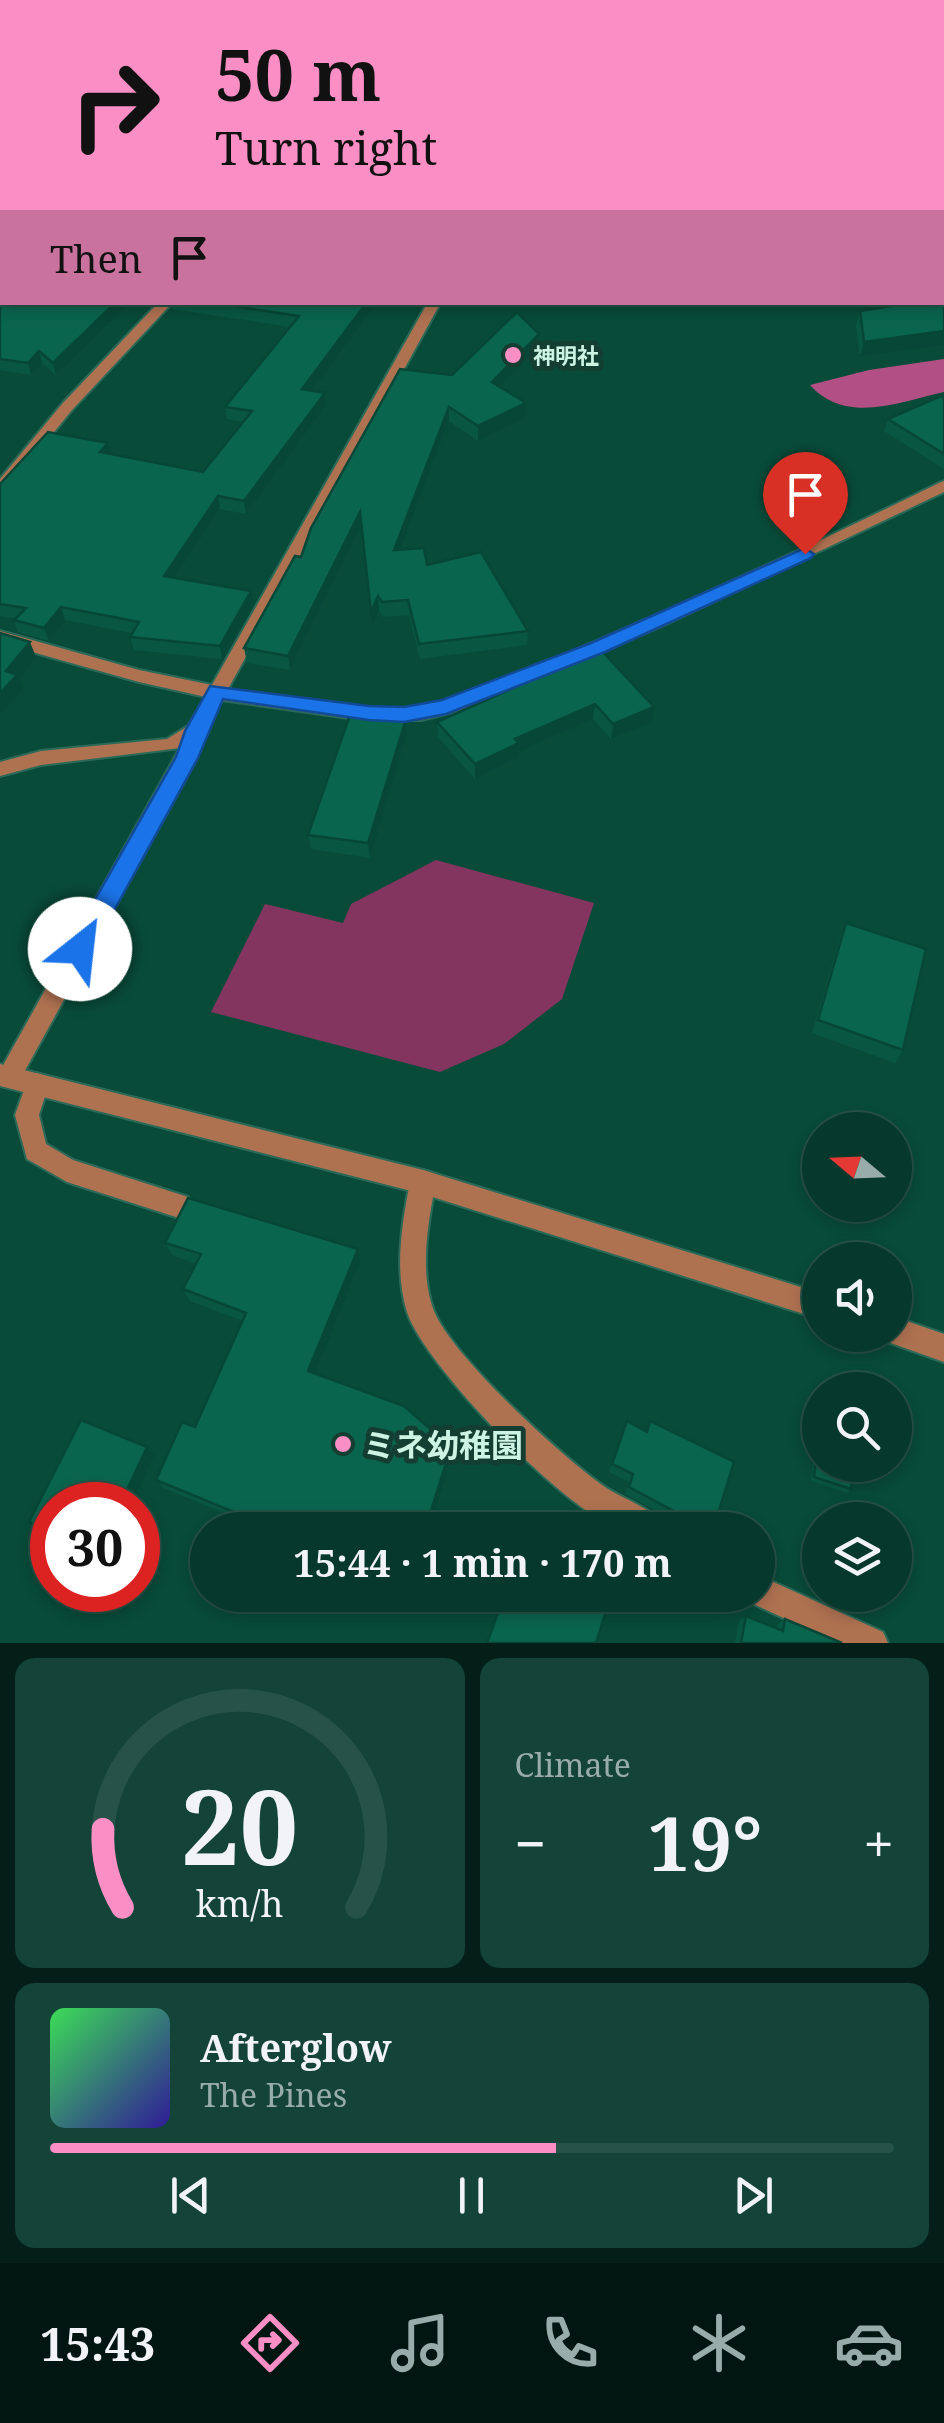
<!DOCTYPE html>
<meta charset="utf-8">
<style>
body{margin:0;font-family:"Noto Serif","Noto Sans JP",serif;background:#144337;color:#f1f3f6;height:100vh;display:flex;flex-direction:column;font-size:38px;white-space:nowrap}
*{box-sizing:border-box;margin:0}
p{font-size:32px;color:#98aca9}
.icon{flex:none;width:55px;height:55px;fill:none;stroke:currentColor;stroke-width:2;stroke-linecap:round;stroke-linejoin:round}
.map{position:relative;height:1643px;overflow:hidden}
.side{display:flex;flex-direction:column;gap:15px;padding:15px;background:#031f18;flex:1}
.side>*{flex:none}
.guide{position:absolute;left:0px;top:0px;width:945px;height:305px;box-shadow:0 5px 15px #0003,0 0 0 2px #275247;background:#fb8fc5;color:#111;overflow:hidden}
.needle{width:65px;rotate:289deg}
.buttons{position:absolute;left:802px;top:1112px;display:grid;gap:20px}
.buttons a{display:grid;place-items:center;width:110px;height:110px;border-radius:50%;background:#06382b;box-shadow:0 5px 15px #0003,0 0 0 2px #275247;font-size:50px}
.speed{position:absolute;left:30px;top:1482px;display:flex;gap:20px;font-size:50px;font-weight:700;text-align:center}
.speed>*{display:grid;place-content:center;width:130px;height:130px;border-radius:50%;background:#06382b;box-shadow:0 5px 15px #0003,0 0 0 2px #275247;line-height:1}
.speed .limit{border:15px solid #d22;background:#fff;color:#111}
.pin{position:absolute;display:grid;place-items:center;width:85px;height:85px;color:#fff;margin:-102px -42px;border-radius:50% 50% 50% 0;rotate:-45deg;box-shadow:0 0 10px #0007}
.pin .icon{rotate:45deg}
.me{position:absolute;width:110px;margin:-55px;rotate:29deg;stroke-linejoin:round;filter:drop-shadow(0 0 8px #0008)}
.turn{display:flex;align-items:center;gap:35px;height:210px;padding:0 50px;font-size:45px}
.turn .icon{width:130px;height:130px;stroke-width:2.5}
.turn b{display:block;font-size:70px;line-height:85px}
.then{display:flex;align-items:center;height:95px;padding:0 50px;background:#0003;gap:20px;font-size:38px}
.big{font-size:75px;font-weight:700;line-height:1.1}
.side .card{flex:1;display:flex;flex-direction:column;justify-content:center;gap:15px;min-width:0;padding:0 35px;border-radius:20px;background:#144337}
.side .dial{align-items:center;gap:0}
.dial svg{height:260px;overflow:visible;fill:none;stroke:#275247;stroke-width:7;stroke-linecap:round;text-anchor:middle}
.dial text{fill:#f1f3f6;stroke:none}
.song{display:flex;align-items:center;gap:30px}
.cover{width:120px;height:120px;border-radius:15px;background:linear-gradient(135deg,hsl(130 70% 55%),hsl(250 70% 35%))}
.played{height:10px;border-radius:5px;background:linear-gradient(90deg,#fb8fc5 60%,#275247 60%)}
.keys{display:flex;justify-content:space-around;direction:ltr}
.heat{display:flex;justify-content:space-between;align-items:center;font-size:55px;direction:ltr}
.side .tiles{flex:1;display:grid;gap:15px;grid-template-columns:1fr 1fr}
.card:last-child{grid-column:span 2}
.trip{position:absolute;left:190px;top:1512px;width:585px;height:100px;border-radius:50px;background:#06382b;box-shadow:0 5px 15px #0003,0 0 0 2px #275247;font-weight:700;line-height:100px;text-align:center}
.dock{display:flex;height:160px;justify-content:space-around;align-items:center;background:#021611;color:#98aca9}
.dock .icon{width:70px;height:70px}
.dock .selected{color:#fb8fc5}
.dock b{font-size:45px;color:#f1f3f6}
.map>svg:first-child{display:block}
</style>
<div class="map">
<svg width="944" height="1643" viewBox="0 0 944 1643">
<rect width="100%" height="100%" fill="#084b39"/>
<path fill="#83355f" d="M436 860 594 903 562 999 504 1044 440 1072 211 1012 265 904 343 923 351 904Z"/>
<path fill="#b24f84" d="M944 359V392C899 402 846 425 810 385L869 370Z"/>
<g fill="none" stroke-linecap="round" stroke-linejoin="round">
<defs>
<g id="minor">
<path d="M428 302H441L228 689C290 700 362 716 424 706 478 697 530 669 580 648 701 597 821 541 939 483L944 481V492L662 626 461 710 421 720 370 721 222 700 204 731 197 758 17 1085 9 1088 1 1085V1069L180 748 41 765 0 776V762L41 751 167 739 188 726 206 697 139 682 0 643V631L139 670 212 685Z"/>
<path d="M37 1073 45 1076 49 1084 39 1115 46 1144 73 1160 188 1197 192 1206 188 1215 179 1218 67 1182 27 1159 15 1115 29 1076Z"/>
<path d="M423 1170 432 1173 436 1182C428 1222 419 1272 434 1311 452 1356 563 1458 605 1487 624 1500 657 1509 666 1530 652 1530 633 1533 620 1529 567 1513 424 1365 407 1312 394 1271 402 1223 410 1182L414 1173Z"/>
<path d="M758 1575 883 1632 888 1643H837L747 1601 745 1595H758Z"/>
</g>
<g id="tertiary">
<path d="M159 302H173L72 410 5 492 0 494V479L62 404Z"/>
<path d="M0 1064 423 1170 820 1293V1319L423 1194 0 1086Z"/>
<path d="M895 1317 944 1334V1362L885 1341 883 1335H895Z"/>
</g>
</defs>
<use href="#minor" stroke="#2b6958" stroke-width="4"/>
<use href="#tertiary" stroke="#2b6958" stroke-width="4"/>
<use href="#minor" fill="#af7251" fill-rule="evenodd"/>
<use href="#tertiary" fill="#af7251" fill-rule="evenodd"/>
</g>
<g fill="#095743">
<path d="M363 0H944V13H942V2H369Z"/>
<path d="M0 18 131 302 56 375 42 363 31 375 0 370Z"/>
<path d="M944 298 860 356 856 325 860 311Z"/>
<path d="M170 302H377L311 390 325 393 326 405 246 514 220 509 174 578 251 591 254 604 222 659 134 650 130 637 132 633 65 620 49 641 18 632 14 620 15 618 0 616V484L108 443 110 454 203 472 243 422 227 419 225 407 290 327 172 309Z"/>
<path d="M538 348 500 387 526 403V418L478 441 449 421 401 550 427 565 528 631 527 645 420 659 409 615 383 617 379 610 373 627 361 526 290 670 247 663 244 648 301 557 452 375Z"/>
<path d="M944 398V469L884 431 888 419Z"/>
<path d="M600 649 654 707 652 722 611 739 593 719 518 752V758L475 779 438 737 437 722Z"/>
<path d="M407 734 370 858 311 849 308 835Z"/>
<path d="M846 923 903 1050 895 1063 812 1033 840 937Z"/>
<path d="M165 1243 358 1249 360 1262 315 1373 451 1447 452 1456 429 1530H265L164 1488 156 1480 195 1427 243 1321 190 1301 183 1289 196 1264 172 1255Z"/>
<path d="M820 1416V1465L851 1489 847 1493 811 1481 817 1420Z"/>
<path d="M627 1421 646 1431 650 1421 713 1530H692L625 1494 629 1482 609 1472Z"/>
<path d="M375 1595H408L404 1608Z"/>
<path d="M746 1616 777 1628 778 1624 785 1619 842 1643H735L739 1621Z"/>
</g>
<g fill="#074737">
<path d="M116 302H131L56 375 53 363Z"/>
<path d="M367 302H377L304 401 302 389Z"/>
<path d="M944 331V345L860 356 864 342Z"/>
<path d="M539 334 538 348 491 396 492 382Z"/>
<path d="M39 351 42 363 31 375 28 363Z"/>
<path d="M325 393 326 405 246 514 244 501Z"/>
<path d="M526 403V418L478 441V426Z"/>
<path d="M449 407V421L395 565 394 550Z"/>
<path d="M108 443 111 456 100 452Z"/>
<path d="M218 496 220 509 167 589 164 576Z"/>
<path d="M360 512 361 526 290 670 288 656Z"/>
<path d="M251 591 254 604 222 659 220 646Z"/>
<path d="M378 596 379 610 373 627 371 612Z"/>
<path d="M61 607 65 620 49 641 44 628Z"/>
<path d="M30 642 36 657 19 678 23 690 0 714V693L6 671Z"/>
<path d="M595 704 593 719 518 752V758L475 779V764L515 739Z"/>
<path d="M654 707 652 722 611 739 613 724Z"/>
<path d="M406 719 407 734 370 858 368 843Z"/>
<path d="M358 1249 360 1262 312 1381 308 1371Z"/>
<path d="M147 1447 154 1455 131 1505H120Z"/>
<path d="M451 1447 452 1456 429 1530H425Z"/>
</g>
<g fill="#0a654e" stroke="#074737" stroke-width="2.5">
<path d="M0 0H292L303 2H2V10L0 8Z"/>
<path d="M379 0H944V4L942 2H378Z"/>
<path d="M0 18H2V91L0 90Z"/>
<rect x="942" y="37" width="2" height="113"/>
<path d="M2 96V302H116L53 363 39 351 28 363 0 359V178H1L2 166H0V100H2Z"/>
<rect x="942" y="162" width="2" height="88"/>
<path d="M942 298H944V331L864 342 860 311 916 302H942Z"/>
<path d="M207 302H367L302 389 325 393 244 501 218 496 164 576 251 591 220 646 130 637 139 622 61 607 44 628 14 620 26 608 0 604V484L48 432 108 443 100 452 203 472 252 411 225 407 299 316Z"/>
<path d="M517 312 539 334 492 382 526 403 478 426 449 407 394 550 424 548 427 565 481 552 528 631 419 644 408 600 382 602 378 596 371 612 360 512 288 656 244 648 295 556 301 557 311 528 400 369 452 375Z"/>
<path d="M941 396 944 398V454L888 419Z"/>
<path d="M0 633 30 642 6 671 17 675 0 693Z"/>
<path d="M600 649 654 707 613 724 595 704 515 739 519 743 475 764 437 722Z"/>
<path d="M351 712 406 719 368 843 308 835Z"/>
<path d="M846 923 926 949 903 1050 818 1020Z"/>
<path d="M188 1198 358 1249 308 1371 404 1406 451 1447 425 1530H278L156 1480 182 1422 195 1427 246 1313 183 1289 201 1254 165 1243Z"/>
<path d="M81 1420 147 1447 120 1505H52V1532L29 1522Z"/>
<path d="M627 1421 647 1432 650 1421 734 1462 713 1530H709L629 1487 633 1474 612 1464Z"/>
<path d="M820 1424V1465H853L851 1489 814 1477Z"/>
<path d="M386 1595H405L402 1602Z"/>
<path d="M511 1595H611L596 1643H487L503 1599 508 1602Z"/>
<path d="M746 1616 783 1631 785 1619 842 1643H741Z"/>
</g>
<path fill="#1a73e8" stroke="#114b97" stroke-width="2.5" d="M805 548 814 554 811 558 605 652 446 714 404 722 369 720 223 699 198 758 89 956 80 959 71 956 68 949 71 942 176 757 185 731 210 686 369 706 404 707 442 700 591 643Z"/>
<g fill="#fb8fc5" stroke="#143e31" stroke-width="4">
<circle cx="513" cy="355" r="10"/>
<circle cx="343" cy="1444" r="10"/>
</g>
<g text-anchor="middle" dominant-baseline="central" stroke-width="10" stroke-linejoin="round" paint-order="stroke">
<g font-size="22" font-weight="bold" fill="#cdf3e4" stroke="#143e31" text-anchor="start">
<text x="533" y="355">神明社</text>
</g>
<g font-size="32" font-weight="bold" fill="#cdf3e4" stroke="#143e31" text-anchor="start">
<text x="363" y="1444">ミネ幼稚園</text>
</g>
</g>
</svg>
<div class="buttons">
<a><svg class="needle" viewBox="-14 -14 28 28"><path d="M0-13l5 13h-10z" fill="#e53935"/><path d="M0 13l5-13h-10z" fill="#98aca9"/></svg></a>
<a><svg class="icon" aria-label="sound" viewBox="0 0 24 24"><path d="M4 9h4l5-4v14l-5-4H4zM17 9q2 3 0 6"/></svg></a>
<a><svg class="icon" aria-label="search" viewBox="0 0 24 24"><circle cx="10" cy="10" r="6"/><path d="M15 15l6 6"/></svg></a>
<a><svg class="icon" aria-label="layers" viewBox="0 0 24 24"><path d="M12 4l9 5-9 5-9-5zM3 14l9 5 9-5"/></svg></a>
</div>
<div class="speed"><div class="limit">30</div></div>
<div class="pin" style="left:805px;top:554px;background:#d93025"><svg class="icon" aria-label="arrive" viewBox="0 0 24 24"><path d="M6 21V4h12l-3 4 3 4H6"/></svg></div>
<svg class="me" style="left:80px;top:949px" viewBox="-20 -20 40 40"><circle r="19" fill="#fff"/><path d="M0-13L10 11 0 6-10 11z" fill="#1a73e8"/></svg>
<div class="trip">15:44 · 1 min · 170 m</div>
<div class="guide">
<div class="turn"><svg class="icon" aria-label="right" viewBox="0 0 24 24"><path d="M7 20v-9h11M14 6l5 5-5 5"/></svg><div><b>50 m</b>Turn right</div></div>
<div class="then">Then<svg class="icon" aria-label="arrive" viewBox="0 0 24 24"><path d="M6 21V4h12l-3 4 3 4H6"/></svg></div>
</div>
</div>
<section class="side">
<div class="tiles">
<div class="card dial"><svg viewBox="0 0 100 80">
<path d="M14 69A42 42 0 1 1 86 69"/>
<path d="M14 69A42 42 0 0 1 8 45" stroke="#fb8fc5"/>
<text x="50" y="56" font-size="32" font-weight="700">20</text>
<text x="50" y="72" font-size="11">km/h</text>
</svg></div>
<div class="card"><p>Climate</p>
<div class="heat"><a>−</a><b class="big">19°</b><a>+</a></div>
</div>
<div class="card">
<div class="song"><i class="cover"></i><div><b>Afterglow</b><p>The Pines</p></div></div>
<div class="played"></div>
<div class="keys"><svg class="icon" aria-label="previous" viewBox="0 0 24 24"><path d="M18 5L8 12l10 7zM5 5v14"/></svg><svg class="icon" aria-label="pause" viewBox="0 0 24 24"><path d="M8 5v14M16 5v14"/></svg><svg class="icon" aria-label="next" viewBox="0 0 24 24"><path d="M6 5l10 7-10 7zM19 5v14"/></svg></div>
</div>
</div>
</section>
<nav class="dock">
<b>15:43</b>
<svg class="icon selected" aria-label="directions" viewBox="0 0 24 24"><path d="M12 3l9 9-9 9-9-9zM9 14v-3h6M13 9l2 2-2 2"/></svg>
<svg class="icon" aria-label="music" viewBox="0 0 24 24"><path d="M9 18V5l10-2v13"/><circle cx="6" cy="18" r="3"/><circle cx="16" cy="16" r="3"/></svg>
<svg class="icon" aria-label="phone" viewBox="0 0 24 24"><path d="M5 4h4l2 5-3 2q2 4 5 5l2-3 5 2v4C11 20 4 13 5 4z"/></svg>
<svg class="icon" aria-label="climate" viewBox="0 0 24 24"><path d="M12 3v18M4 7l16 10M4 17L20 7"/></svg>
<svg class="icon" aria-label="car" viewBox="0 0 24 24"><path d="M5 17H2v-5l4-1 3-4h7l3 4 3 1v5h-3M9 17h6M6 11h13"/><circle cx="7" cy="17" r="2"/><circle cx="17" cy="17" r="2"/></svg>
</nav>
